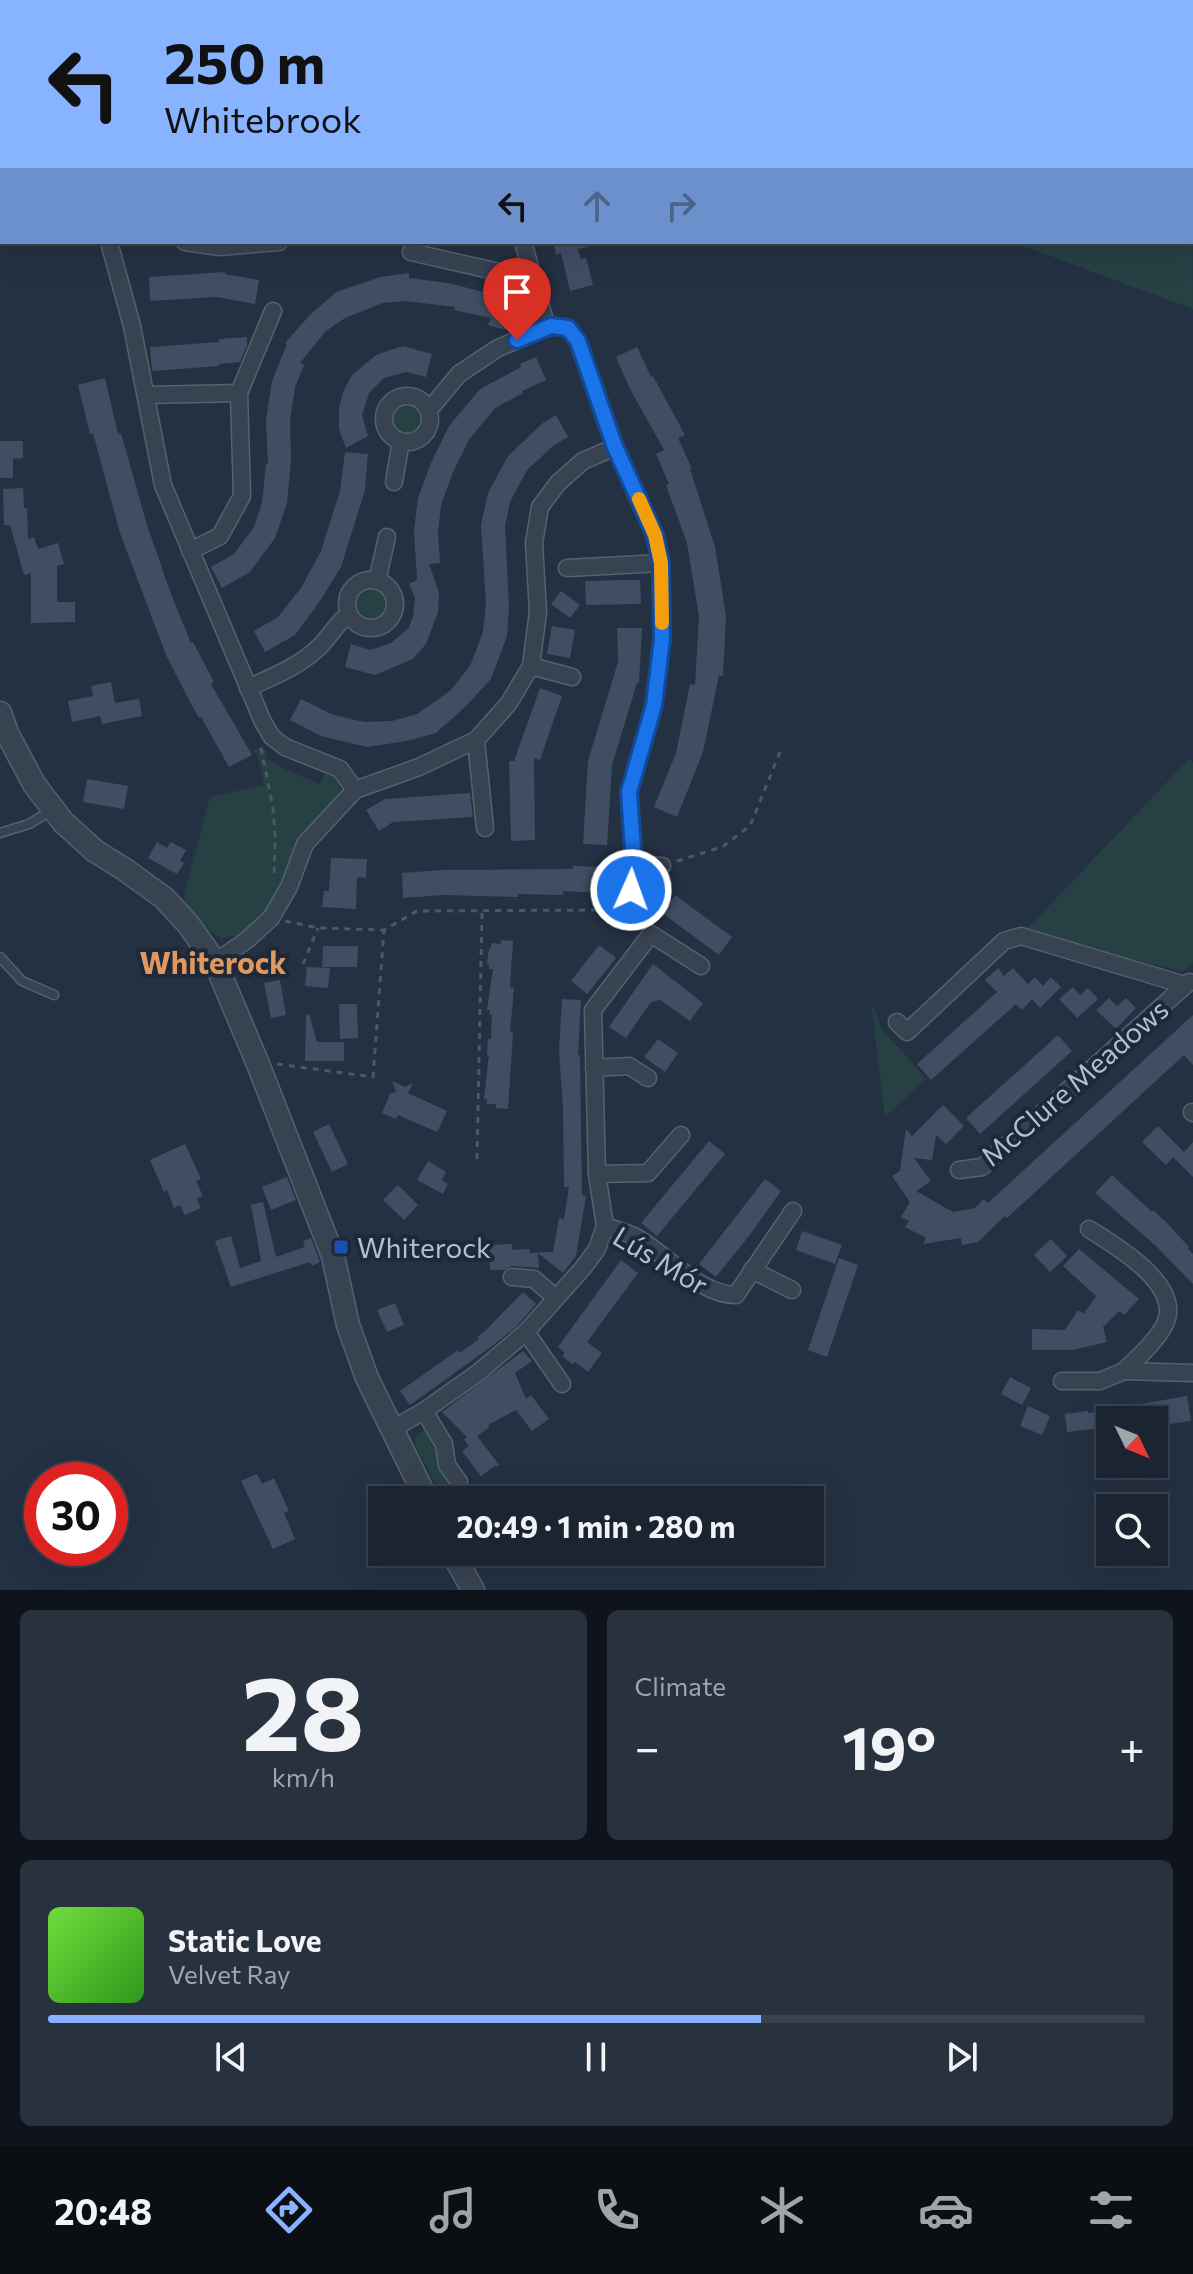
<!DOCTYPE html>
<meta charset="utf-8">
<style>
body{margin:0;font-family:Commissioner,sans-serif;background:#28313e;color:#f1f3f6;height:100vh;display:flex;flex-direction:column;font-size:30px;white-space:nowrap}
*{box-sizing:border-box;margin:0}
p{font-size:26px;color:#a0a5ac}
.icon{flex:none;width:44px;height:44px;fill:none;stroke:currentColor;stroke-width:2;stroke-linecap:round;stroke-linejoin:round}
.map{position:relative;height:1590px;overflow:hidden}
.sheet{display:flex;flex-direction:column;gap:20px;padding:20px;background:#0f141c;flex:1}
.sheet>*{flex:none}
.top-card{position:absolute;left:0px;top:0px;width:1194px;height:244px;box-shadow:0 8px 32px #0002,0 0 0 2px #39424d;background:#88b4ff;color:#111;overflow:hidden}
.needle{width:52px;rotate:133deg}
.controls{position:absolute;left:1096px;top:1406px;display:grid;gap:16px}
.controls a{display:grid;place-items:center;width:72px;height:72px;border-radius:0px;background:#1b2532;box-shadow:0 8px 32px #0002,0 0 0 2px #39424d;font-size:40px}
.speed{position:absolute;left:24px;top:1462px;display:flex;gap:16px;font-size:40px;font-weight:700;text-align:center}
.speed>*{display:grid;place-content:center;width:104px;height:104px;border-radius:50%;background:#1b2532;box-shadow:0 8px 32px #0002,0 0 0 2px #39424d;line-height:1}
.speed .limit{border:12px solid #d22;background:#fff;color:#111}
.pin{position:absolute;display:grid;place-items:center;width:68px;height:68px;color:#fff;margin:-82px -34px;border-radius:50% 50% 50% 0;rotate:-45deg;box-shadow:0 0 8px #0007}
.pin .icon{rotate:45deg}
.me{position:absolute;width:88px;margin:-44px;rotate:2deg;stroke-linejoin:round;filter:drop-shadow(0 0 6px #0008)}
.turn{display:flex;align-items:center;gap:28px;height:168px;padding:0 32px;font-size:36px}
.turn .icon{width:104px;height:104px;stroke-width:2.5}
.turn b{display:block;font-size:56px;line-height:68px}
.lanes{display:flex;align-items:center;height:76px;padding:0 32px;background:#0003;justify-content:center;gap:40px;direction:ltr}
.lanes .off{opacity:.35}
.big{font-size:60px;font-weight:700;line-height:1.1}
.sheet .widget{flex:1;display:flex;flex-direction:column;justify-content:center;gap:12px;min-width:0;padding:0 28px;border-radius:12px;background:#28313e}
.sheet .dial{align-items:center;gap:0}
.dial b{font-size:104px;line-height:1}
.song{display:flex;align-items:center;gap:24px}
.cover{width:96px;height:96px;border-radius:12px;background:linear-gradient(135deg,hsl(100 70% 55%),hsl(110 70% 35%))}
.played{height:8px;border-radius:4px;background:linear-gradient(90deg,#88b4ff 65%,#39424d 65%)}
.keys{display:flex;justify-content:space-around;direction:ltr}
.heat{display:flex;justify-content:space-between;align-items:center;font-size:44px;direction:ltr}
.sheet .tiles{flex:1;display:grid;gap:20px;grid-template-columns:1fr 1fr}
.widget:last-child{grid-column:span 2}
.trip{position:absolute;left:368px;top:1486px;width:456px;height:80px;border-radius:0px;background:#1b2532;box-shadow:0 8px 32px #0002,0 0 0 2px #39424d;font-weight:700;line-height:80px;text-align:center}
.menu{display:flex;height:128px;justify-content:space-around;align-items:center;background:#0b0f14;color:#a0a5ac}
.menu .icon{width:56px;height:56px}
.menu .selected{color:#88b4ff}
.menu b{font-size:36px;color:#f1f3f6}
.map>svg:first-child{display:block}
</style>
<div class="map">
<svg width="1193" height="1590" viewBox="0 0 1193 1590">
<rect width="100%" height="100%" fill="#243143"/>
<g fill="#264044">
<path d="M1192 114 1193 309 1018 244 1019 242H1192Z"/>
<circle cx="408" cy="420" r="16"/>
<circle cx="372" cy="604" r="16"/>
<path d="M262 747 268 753 266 758 285 769 320 784 325 773C336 777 341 784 341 796L296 847 272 904 264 917 240 935 221 938 206 929 183 900 210 797 264 785 258 757 254 751Z"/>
<path d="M1189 759 1193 763V963L1183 972 1024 932Z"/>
<path d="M871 1002 882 1029 926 1079 885 1117Z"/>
<path d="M424 1430 427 1433 429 1432 438 1449 439 1468 455 1497 452 1500H444L415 1445 416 1436Z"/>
</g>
<g fill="#404e63">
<path d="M553 242H588V247L578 249 581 259 586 258 593 285 570 291 561 253 556 255Z"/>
<path d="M225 272V274L259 280 255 304 217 297 150 301 149 277Z"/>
<path d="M409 273V278L448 283 487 293 486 296 514 305 505 330 488 325 491 318 454 310 455 307 405 301 383 303 345 318 326 331 300 363 304 365 295 387 290 421 291 460 287 503 275 538 250 572 222 588 211 567 234 554 254 527 262 503 266 464H268L266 420 272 381 287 344 285 343 309 316 336 292 381 277Z"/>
<path d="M247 337V345L240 362 219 364V366L152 371 150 347 219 342V339Z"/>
<path d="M403 346 432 354 426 377 406 372 384 378 369 393 362 415 368 436 346 448 339 429V407L344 390 352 375 376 355Z"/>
<path d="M637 347 651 377 653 376 685 435 678 438 692 469H690L715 547 726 616 723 676 719 675 703 752 677 817 654 807 676 753 690 684 695 685 699 616 687 543 666 485 669 484 656 454 664 450 630 389 616 357Z"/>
<path d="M536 357 546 380 522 391 523 393 495 408 469 440 453 472 441 505 438 532 440 563 429 564 439 593 438 612 426 644 413 659 375 675 345 667 351 644 370 650 391 643 408 629 413 617 415 598 409 584 417 580 414 530 418 498 431 463 449 426 480 389 521 367 520 364Z"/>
<path d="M105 378 118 434 121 433 147 525 171 594 191 643 193 642 214 682 211 684 252 755 229 767 201 717 199 718 189 700 166 655 120 533 93 433 90 434 78 385Z"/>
<path d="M556 415 568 437 553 446 527 470 510 502 505 526 509 606 507 636 491 679 466 706 436 733 407 741 367 747 321 736 290 720 301 699 331 714 350 719 365 722 392 721 417 714 450 691 470 666 483 632 486 604 481 525 488 493 508 456 543 423Z"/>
<path d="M0 441H23V458L13 459V478H0Z"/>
<path d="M345 452 368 454 365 490 341 567 320 601 295 635 265 652 254 631 278 617 301 588 321 551 340 491Z"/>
<path d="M23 488 24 508H27L28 539 34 537 38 549 58 543 64 564 57 566V602H75V622L31 623V573L24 575 10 525H4L3 489Z"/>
<path d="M625 580H640L641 604 586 605 585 581Z"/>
<path d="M561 591 580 605 570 618 551 604Z"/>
<path d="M552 626 575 630 570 658 547 654Z"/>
<path d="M617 628H642L639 683H637L612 765 607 845 583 844 588 761 618 662Z"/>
<path d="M111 682 115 703 139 699 142 716 102 724 100 716 72 722 68 701 93 696 91 686Z"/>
<path d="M540 688 562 696 540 760 534 758 535 840 511 841 509 761H514Z"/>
<path d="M87 779 128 786 124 809 83 802Z"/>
<path d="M470 793 473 817 393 822 379 831 366 810 385 799Z"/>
<path d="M157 842 167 848 171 842 186 850 180 861 184 863 177 874 148 858Z"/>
<path d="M331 858 367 859 366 878 357 877 356 909 322 907 324 891H329Z"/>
<path d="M573 866 606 867 605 893 563 891V895L518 894V897L443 895 403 898 402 873 443 870 573 869Z"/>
<path d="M675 895 732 937 719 955 662 913Z"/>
<path d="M501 940 513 941 510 987 514 988 510 1032 513 1033 508 1109 496 1108V1104H487V1099H484L489 1055H487L488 1039H491L492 1015H489L490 1010H487L493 969H489V964H487L489 948H491V943L501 944Z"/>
<path d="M599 945 616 958 587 994 571 981Z"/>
<path d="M323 946H358L357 967H322Z"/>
<path d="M653 964 703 1003 690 1021 660 1000 651 1002 626 1038 609 1027Z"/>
<path d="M307 967 330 968 328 988 305 986Z"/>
<path d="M998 968 1004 976 1013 968 1028 984 1035 977 1043 986 1051 977 1061 987 1040 1008 1032 999 1022 1010 1016 1004 931 1080 917 1064 997 992 985 980Z"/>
<path d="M280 980 286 1015 271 1018 264 983Z"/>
<path d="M1073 987 1080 995 1088 988 1098 999 1077 1018 1059 999Z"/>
<path d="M1109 998 1117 1006 1126 998 1136 1008 1116 1029 1096 1010Z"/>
<path d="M562 999 581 1000 578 1055H580L582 1195 586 1196 576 1256 563 1273 538 1253 539 1268 512 1266 504 1270H490L488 1245 512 1244V1250L530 1249V1253L553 1252 559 1218 564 1219 569 1187H564L563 1108 559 1052Z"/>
<path d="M339 1004H357L358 1038 340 1039Z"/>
<path d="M309 1014 317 1042H344V1061H305L306 1015Z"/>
<path d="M1193 1015V1065L1184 1055 1007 1218 1005 1216 978 1242 962 1245 961 1238 923 1244 926 1238 905 1227 909 1221 901 1217 910 1202 892 1176 900 1171 906 1129 912 1136 943 1105 964 1126 946 1144 936 1135 932 1160 914 1158 931 1181 916 1191 953 1212 975 1208 984 1199 988 1203Z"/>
<path d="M1058 1035 1072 1051 980 1134 966 1118Z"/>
<path d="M658 1039 678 1053 665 1072 644 1057Z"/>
<path d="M392 1081 405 1087 413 1083 408 1093 447 1111 437 1132 398 1115 396 1119 382 1113 390 1094 396 1092Z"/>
<path d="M329 1124 348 1164 332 1172 313 1132Z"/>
<path d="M1158 1126 1184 1152 1193 1142V1177L1173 1157 1166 1165 1142 1142Z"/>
<path d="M709 1141 725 1154 657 1236 641 1223Z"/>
<path d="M185 1144 201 1179 196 1181 203 1196 197 1199 201 1208 185 1215 180 1205 174 1208 167 1190 164 1192 150 1160Z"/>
<path d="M428 1161 446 1172 442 1180 448 1184 443 1194 417 1180Z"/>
<path d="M1112 1175 1152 1212 1153 1210 1166 1222 1189 1247 1188 1249 1193 1254V1284L1156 1246 1095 1193Z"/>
<path d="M287 1177 296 1200 271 1210 262 1187Z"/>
<path d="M765 1179 781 1191 752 1232 716 1277 699 1264Z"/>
<path d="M398 1185 418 1205 404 1220 383 1200Z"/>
<path d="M263 1202 276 1257 305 1247 303 1241 311 1238 320 1262 312 1266 310 1262 231 1287 215 1241 231 1236 240 1268 261 1261 251 1205Z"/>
<path d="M802 1231 842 1245 835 1264 796 1250Z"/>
<path d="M1051 1239 1067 1256 1050 1272 1034 1255Z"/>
<path d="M1079 1249 1139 1299 1124 1315 1119 1311 1103 1327 1107 1342 1073 1350H1032V1329L1065 1330 1078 1310 1084 1314 1096 1296 1063 1266Z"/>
<path d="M839 1258 858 1265 827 1357 808 1350Z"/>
<path d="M621 1260 638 1273 587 1342 602 1353 588 1372 575 1362 572 1364 562 1356 565 1353 558 1347Z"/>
<path d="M523 1292 536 1304 517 1326 492 1346 410 1405 400 1391 458 1350 460 1353 479 1339 477 1337 485 1331Z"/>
<path d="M395 1303 404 1325 387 1332 377 1310Z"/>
<path d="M523 1351 532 1361 515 1373 526 1399 531 1395 549 1419 532 1431 516 1410 488 1425 490 1427 477 1436 500 1466H495L481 1476 462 1451 469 1446 464 1439 467 1437 442 1412Z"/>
<path d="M1010 1377 1031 1388 1022 1405 1001 1394Z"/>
<path d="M1187 1396 1191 1421 1170 1424 1169 1420 1154 1422V1420H1110V1427L1067 1432 1065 1414 1088 1411V1413Z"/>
<path d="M1028 1406 1050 1416 1042 1435 1020 1426Z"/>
<path d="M257 1474 262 1484 274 1478 289 1511 284 1513 295 1539 273 1549 241 1481Z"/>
</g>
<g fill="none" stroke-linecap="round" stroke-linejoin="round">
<defs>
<g id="service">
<path d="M0 833 29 824 52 810"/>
<path d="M0 957 22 981 54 995"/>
</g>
<g id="minor">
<path d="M109 242 132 326 163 485 263 722 272 737 285 747 340 769 355 790 305 844 289 887 271 918 247 940 215 962"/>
<path d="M185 242 219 247 279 242"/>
<path d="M523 242 547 328"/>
<path d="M411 252 534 280"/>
<path d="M146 395 239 393"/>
<circle cx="407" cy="419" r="23"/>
<path d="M429 410 459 374 498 348 551 326 568 328 578 341 615 447"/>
<path d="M394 482 401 441"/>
<path d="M190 551 220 536 242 496 239 393 273 311"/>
<path d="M567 568 661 563"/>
<circle cx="371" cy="604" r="24"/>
<path d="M377 581 387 537"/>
<path d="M531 666 572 677"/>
<path d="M248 688C272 677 300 666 319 647 331 636 336 623 349 614"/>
<path d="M476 740 485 828"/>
<path d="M355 790 419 767 476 740 509 703 531 666 538 612 534 543 540 507 558 483 583 461 615 447 655 535 661 563 662 639 654 705 629 792 634 865 662 866"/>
<path d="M631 890 634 865"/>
<path d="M897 1022 907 1032 1004 941 1021 936 1185 985"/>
<path d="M594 1068 629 1066 648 1078"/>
<path d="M1192 1112 1193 1113"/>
<path d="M959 1170 982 1167 1189 982"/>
<path d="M597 1174 648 1173 681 1135"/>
<path d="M605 1226C614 1229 625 1232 634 1236 666 1253 699 1295 736 1295L793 1211"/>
<path d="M1089 1229C1116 1246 1183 1285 1165 1324 1156 1342 1138 1357 1124 1371"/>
<path d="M752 1270 792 1290"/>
<path d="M512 1277 534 1279 556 1298"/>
<path d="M526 1332 562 1384"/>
<path d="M1062 1381H1100L1124 1371 1193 1373"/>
<path d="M424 1411 444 1444 447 1465 459 1482"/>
<path d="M392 1429 424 1411 479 1372 526 1332 583 1268 597 1249 605 1226 597 1174 593 1010 651 934 701 966"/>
</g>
<g id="tertiary">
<path d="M0 713 7 733 34 784 63 822 95 851 124 869 164 898 188 924 215 962 258 1064 333 1256 348 1325 367 1378 427 1500"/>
<path d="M452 1552 473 1590"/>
</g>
</defs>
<use href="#service" stroke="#566170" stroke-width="11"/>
<use href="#minor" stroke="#566170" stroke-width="19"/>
<use href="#tertiary" stroke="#566170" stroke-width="25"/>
<g stroke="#445d61" stroke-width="3" stroke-dasharray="6 6" stroke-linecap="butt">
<path d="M261 748 273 808 275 836 274 879"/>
<path d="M677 861 722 847 750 826 782 747"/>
<path d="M285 921 318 928 384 930 417 911 607 910"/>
<path d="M303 964 318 928"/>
<path d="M277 1064 373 1077 384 930"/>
<path d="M477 1159 482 912"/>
</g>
<use href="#service" stroke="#384352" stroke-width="8"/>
<use href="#minor" stroke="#384352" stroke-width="16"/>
<use href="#tertiary" stroke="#384352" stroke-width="22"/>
</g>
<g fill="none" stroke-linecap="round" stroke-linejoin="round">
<defs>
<path id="route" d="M517 340 551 326 568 328 578 341 615 447 655 535 661 563 662 639 654 705 629 792 634 865 631 890"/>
</defs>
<use href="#route" stroke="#114b97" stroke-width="20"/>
<use href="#route" stroke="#1a73e8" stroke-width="14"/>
<path stroke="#f59e0b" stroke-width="14" d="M639 499 655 535 661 563 662 623"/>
</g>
<rect fill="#1a4fb4" stroke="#1d2838" stroke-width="3" x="333" y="1239" width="16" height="16" rx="4"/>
<g text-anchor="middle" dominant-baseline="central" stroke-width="8" stroke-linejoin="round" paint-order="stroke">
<g font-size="28" fill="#b5becd" stroke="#1d2838">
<text transform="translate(1074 1082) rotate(-41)">McClure Meadows</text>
<text transform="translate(661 1260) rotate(31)">Lús Mór</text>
</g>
<g font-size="28" fill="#b5becd" stroke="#1d2838" text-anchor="start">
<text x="357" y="1247">Whiterock</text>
</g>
<g font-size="30" font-weight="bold" fill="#df985e" stroke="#1d2838">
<text x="213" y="961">Whiterock</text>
</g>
</g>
</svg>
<div class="controls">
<a><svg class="needle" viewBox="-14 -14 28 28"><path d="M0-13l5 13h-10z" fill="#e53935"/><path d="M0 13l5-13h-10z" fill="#a0a5ac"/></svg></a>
<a><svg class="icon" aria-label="search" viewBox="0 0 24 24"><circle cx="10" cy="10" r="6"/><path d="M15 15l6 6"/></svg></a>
</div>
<div class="speed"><div class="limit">30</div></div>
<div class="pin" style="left:517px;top:340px;background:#d93025"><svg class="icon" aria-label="arrive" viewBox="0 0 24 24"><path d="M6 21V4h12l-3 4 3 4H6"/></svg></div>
<svg class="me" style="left:631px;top:890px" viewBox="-20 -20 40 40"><circle r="17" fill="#1a73e8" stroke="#fff" stroke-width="3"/><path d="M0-11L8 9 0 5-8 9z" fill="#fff"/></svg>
<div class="trip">20:49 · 1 min · 280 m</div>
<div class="top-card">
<div class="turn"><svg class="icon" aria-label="left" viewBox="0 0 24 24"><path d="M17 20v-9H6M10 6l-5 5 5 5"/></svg><div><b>250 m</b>Whitebrook</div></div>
<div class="lanes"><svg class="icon" aria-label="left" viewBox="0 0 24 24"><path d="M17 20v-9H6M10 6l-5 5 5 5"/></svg><svg class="icon off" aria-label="ahead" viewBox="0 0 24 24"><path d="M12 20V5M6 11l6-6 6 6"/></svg><svg class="icon off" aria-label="right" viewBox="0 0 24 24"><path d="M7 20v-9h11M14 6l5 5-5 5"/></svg></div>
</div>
</div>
<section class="sheet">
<div class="tiles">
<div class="widget dial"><b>28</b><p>km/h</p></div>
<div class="widget"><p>Climate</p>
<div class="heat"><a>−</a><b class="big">19°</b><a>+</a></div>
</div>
<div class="widget">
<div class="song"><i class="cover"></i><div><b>Static Love</b><p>Velvet Ray</p></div></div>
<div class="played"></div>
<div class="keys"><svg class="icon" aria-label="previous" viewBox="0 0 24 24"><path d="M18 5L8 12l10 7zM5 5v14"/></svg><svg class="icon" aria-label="pause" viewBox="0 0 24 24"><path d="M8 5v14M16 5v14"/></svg><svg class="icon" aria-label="next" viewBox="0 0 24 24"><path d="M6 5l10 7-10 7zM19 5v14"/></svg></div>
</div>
</div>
</section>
<nav class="menu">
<b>20:48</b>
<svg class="icon selected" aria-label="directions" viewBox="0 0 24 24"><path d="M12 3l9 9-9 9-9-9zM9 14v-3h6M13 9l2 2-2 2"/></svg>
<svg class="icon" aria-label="music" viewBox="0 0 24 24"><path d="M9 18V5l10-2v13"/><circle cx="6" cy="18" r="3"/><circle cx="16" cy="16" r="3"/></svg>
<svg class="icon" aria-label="phone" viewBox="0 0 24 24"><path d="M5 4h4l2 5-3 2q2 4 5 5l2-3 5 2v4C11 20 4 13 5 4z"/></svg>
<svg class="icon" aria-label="climate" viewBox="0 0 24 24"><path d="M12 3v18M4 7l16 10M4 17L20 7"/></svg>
<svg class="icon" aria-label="car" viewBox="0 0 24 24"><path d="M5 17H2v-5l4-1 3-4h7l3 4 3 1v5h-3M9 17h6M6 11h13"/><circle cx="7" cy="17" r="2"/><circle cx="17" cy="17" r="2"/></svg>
<svg class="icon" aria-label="filters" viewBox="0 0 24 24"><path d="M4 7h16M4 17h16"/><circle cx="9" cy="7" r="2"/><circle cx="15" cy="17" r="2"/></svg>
</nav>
